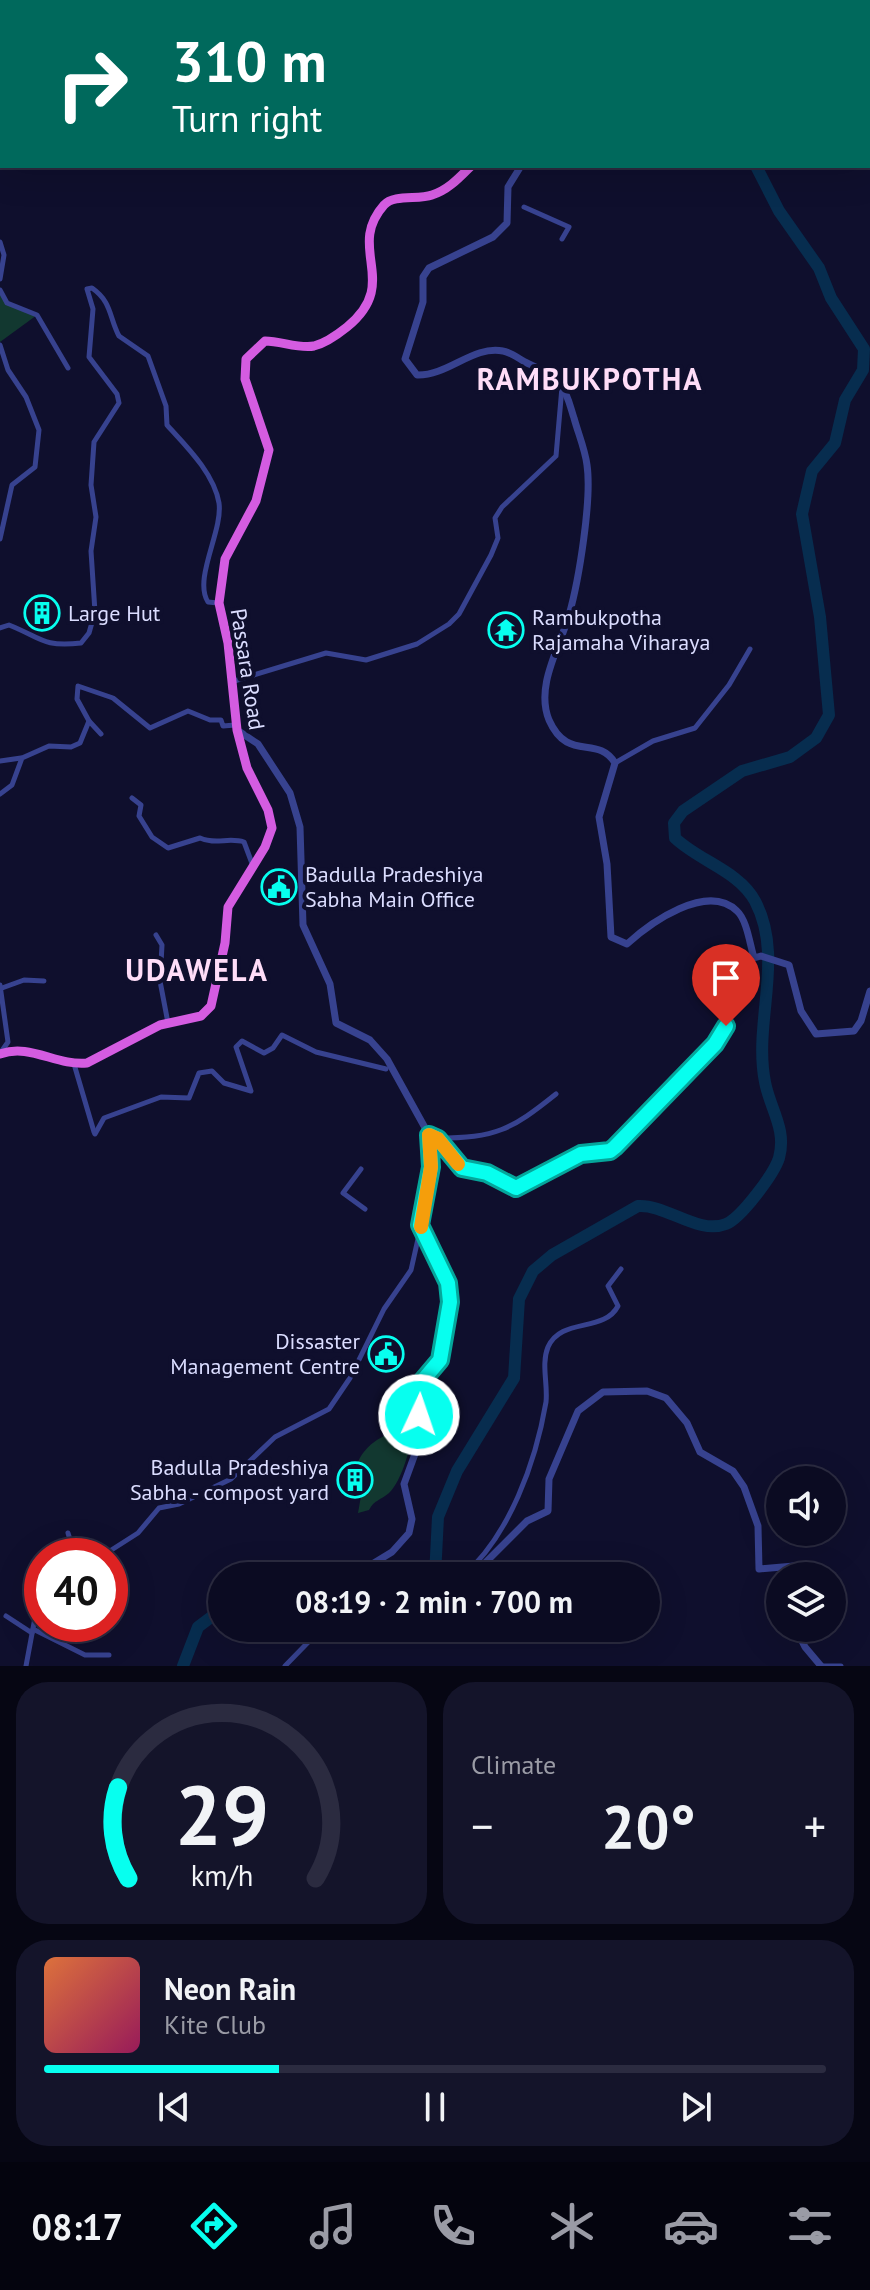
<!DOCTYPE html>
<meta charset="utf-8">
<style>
body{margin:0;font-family:"PT Sans",sans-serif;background:#14142a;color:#f1f3f6;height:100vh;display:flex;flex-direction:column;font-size:30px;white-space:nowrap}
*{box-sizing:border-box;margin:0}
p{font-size:26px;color:#9a9ba5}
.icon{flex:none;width:44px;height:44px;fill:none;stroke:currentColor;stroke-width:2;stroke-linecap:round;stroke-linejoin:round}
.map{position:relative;height:1666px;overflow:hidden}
.panel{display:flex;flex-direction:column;gap:16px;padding:16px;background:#060613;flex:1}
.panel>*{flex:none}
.top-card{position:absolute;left:0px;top:0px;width:870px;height:168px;box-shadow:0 8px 32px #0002,0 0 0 2px #2b2b40;background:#00695c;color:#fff;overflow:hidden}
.fabs{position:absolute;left:766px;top:1466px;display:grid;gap:16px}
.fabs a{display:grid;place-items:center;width:80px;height:80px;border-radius:50%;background:#0b0b22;box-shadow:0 8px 32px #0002,0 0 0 2px #2b2b40;font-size:40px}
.speed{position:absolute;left:24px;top:1538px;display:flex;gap:16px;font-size:40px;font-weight:700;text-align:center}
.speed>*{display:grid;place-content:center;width:104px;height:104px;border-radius:50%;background:#0b0b22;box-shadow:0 8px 32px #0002,0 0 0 2px #2b2b40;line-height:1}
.speed .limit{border:12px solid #d22;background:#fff;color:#111}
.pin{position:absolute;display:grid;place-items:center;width:68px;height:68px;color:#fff;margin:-82px -34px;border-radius:50% 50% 50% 0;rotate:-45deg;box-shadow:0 0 8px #0007}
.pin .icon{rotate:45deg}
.me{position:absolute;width:88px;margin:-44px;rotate:3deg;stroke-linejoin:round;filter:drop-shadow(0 0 6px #0008)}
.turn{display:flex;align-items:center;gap:28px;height:168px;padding:0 40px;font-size:36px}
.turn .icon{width:104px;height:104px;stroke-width:2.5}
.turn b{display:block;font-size:56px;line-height:68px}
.big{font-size:60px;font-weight:800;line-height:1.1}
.panel .card{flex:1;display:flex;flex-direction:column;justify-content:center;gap:12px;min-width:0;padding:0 28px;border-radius:32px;background:#14142a}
.panel .dial{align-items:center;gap:0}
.dial svg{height:208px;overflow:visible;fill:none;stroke:#2b2b40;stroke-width:7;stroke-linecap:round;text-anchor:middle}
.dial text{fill:#f1f3f6;stroke:none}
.song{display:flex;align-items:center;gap:24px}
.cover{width:96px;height:96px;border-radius:12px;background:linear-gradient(135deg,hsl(20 70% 55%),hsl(330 70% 35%))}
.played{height:8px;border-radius:4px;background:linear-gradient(90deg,#07ffef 30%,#2b2b40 30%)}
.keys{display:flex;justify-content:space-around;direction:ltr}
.heat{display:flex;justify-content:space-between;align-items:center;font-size:44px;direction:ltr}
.panel .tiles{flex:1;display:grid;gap:16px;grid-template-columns:1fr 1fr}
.card:last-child{grid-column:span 2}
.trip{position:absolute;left:208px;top:1562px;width:452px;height:80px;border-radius:40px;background:#0b0b22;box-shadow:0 8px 32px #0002,0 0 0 2px #2b2b40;font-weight:800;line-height:80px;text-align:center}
.menu{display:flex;height:128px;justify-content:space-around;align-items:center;background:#04040e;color:#9a9ba5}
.menu .icon{width:56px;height:56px}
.menu .on{color:#07ffef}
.menu b{font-size:36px;color:#f1f3f6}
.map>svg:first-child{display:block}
</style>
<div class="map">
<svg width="870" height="1666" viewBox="0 0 870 1666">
<rect width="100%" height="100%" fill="#0f0f2d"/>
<g fill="#123830">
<path d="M0 290 7 303 37 315 0 342Z"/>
<path d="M413 1424C413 1442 402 1481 389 1493 381 1500 374 1500 369 1510L358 1513 364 1479 358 1462C368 1439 392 1432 413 1424Z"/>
</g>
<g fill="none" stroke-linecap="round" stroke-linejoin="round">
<g stroke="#072d4f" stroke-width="12">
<path d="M868 116 870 113"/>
<path d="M435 1576 438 1517 457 1471 514 1378 519 1299 533 1271 552 1255 638 1206C666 1204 698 1235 726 1224 741 1218 774 1174 779 1158 787 1129 770 1109 765 1082 753 1022 785 958 755 901 739 871 699 861 675 838L674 823 683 811 742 771 790 757 816 738 829 715 820 617 802 514 812 471 835 443 845 400 863 370 864 349 831 298 819 268 779 211 756 166"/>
<path d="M183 1666 198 1627 222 1609"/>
</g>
<g stroke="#37428f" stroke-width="5">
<path d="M0 55 2 58"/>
<path d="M0 108 2 107"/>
<path d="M524 207 569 227 562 239"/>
<path d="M0 242 4 255 0 279"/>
<path d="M0 290 7 303 37 315 68 368"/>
<path d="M0 345 8 370 26 397 39 430 35 467 12 485 0 539"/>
<path d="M0 628 9 625C42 638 41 647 81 643L89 633 95 612 91 551 96 517 91 485 94 442 119 403 117 394 89 357 93 309 87 289 92 288C112 302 109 317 119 336L148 356 166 406 167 425C186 446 214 473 219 503 223 531 193 579 208 602L218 603"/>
<path d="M231 682 326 653 366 660 417 644 449 624 459 614 491 555 498 538 495 518 502 507 556 456 562 387"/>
<path d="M89 721 77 699 78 686 113 698 150 728 188 711 210 720H221L223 726 235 725"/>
<path d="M0 761 21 758"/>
<path d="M615 763 653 741 695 728 729 685 750 649"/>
<path d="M0 794 12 785 22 758 49 746 71 747 80 743 89 721 101 734"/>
<path d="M132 798 141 805 139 816 152 837 168 848 200 838C215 845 229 837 244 842L253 866"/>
<path d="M156 935 162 945 160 981 168 1023"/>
<path d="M0 985 8 1042 1 1052"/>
<path d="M2 988 24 980 44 981"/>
<path d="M74 1064 94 1132"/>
<path d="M95 1134 104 1118 161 1097 189 1098 199 1073 212 1071 224 1083 251 1091 236 1047 242 1041 264 1053 273 1048 282 1035 316 1052 386 1069"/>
<path d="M437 1138C496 1138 511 1130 556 1094"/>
<path d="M438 1139 462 1168 487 1173 516 1188 581 1154 610 1151 615 1147 715 1044 736 1007 743 971 754 958"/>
<path d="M361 1169 343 1193 365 1209"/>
<path d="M68 1533 75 1556"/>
<path d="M102 1556 138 1533 159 1508 179 1504 231 1479 275 1437 329 1409 350 1378 384 1309 411 1270 420 1230"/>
<path d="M463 1576C510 1535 536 1461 546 1402 548 1384 541 1364 548 1347 561 1317 604 1333 618 1306L608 1286 621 1269"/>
<path d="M6 1616 32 1633"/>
<path d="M33 1629 85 1655H109"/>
<path d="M26 1666 42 1580"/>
<path d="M285 1666 322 1628"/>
<path d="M821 1666H841"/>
</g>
<g stroke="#37428f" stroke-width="7">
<path d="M521 166 508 187 507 223 493 237 429 268 423 277V302L405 359 417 375C448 376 473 345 503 351 510 352 518 358 525 362 537 368 552 374 560 384 568 394 570 406 574 418 578 433 585 449 587 465 592 499 579 580 569 615 560 647 535 686 549 720 568 763 597 734 615 763L599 817 607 864 611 937 627 944C650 923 707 882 737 911 747 920 750 945 754 958L761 956 789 965 801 1011 816 1034 854 1031 861 1021 870 991"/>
<path d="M237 730 258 744 290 793 300 827 303 925 330 984 336 1023 370 1040 387 1059 429 1135 431 1167 420 1225 448 1283 450 1302 437 1366 422 1377 413 1392 421 1421 419 1443 404 1484 412 1519 409 1533 392 1552 369 1566 375 1571 417 1576"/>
<path d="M472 1576 527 1521 548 1511 549 1479 578 1411 603 1392 647 1391 666 1398 687 1423 700 1452 733 1471 744 1487 758 1526 759 1569 794 1566 804 1576"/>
<path d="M801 1628 798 1633 805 1647 821 1666"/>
</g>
<g stroke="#d45ce1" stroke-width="9">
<path d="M649 2 651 0"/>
<path d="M0 1054C30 1043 56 1066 87 1063L160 1025 201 1016 211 1006 225 943 228 907 265 847 272 828 268 810 247 768 237 730 228 643 219 603 225 559 256 501 269 450 245 379 246 359 265 341C281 341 299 349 314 346 326 343 337 335 347 327 402 282 345 249 384 205 394 194 418 200 432 195 448 190 459 178 471 166"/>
</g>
</g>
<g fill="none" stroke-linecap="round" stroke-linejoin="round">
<defs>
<path id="route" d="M419 1415 413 1392 440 1360 450 1302 448 1283 420 1225 431 1167 429 1135 438 1139 462 1168 487 1173 516 1188 581 1154 610 1151 615 1147 715 1044 726 1026"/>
</defs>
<use href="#route" stroke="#05a69b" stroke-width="20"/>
<use href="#route" stroke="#07ffef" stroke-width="14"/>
<path stroke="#f59e0b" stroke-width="14" d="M421 1227 431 1167 429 1135 438 1139 458 1164"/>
</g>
<defs>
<symbol id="building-ring" viewBox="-11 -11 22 22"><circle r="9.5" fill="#0f0f2d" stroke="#07ffef" stroke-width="1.5"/><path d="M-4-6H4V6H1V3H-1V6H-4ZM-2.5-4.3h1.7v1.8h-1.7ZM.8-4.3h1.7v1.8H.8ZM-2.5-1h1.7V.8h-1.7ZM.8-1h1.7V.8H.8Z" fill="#07ffef"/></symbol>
<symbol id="temple-ring" viewBox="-11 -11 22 22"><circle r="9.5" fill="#0f0f2d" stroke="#07ffef" stroke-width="1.5"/><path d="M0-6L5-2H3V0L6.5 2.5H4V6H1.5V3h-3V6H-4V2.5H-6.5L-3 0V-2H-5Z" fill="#07ffef"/></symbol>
<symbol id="civic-ring" viewBox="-11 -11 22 22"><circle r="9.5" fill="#0f0f2d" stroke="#07ffef" stroke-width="1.5"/><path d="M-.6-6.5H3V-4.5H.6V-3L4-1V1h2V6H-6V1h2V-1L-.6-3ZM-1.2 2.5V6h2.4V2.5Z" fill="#07ffef"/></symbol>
</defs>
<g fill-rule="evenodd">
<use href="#building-ring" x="22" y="593" width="40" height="40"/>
<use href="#temple-ring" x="486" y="610" width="40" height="40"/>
<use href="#civic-ring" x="259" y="867" width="40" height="40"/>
<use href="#civic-ring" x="366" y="1334" width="40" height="40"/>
<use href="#building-ring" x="335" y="1460" width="40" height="40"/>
</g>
<g text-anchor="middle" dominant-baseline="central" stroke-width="8" stroke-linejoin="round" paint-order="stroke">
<g font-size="22" fill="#dbddff" stroke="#0f0f2d" text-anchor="start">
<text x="68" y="613">Large Hut</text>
<text x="532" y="617">Rambukpotha<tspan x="532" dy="25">Rajamaha Viharaya</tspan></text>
<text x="305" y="874">Badulla Pradeshiya<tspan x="305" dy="25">Sabha Main Office</tspan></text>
<text x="360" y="1341" text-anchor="end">Dissaster<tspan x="360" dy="25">Management Centre</tspan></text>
<text x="329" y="1467" text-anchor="end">Badulla Pradeshiya<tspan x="329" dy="25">Sabha - compost yard</tspan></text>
</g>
<g font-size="22" fill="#dbddff" stroke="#0f0f2d">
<text transform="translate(248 669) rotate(81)">Passara Road</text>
</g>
<g font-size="30" font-weight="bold" letter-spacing="2" fill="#ffddf8" stroke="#0f0f2d">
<text x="590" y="378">RAMBUKPOTHA</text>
<text x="197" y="969">UDAWELA</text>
</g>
</g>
</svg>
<div class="fabs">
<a><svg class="icon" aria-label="sound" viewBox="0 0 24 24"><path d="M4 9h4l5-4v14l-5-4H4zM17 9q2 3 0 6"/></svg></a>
<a><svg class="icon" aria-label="layers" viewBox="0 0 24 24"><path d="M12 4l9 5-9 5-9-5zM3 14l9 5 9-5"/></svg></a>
</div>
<div class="speed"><div class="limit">40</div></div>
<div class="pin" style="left:726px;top:1026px;background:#d93025"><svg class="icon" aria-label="arrive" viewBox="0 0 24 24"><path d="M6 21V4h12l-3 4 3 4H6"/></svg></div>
<svg class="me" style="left:419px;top:1415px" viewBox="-20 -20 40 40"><circle r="17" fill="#07ffef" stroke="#fff" stroke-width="3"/><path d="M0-11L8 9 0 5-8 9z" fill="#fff"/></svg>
<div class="trip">08:19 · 2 min · 700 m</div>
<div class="top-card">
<div class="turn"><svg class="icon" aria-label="right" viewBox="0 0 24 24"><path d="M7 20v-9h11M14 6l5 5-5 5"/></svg><div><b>310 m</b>Turn right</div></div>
</div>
</div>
<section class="panel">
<div class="tiles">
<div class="card dial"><svg viewBox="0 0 100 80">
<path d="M14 69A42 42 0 1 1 86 69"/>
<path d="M14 69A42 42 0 0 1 10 34" stroke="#07ffef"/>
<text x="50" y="56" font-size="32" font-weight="700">29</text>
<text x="50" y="72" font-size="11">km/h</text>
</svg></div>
<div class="card"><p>Climate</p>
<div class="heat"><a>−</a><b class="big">20°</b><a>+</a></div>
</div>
<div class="card">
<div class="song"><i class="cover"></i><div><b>Neon Rain</b><p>Kite Club</p></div></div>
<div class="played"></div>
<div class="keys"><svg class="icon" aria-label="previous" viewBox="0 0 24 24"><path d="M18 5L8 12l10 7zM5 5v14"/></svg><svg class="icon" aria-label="pause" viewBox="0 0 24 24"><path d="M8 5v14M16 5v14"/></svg><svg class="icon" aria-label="next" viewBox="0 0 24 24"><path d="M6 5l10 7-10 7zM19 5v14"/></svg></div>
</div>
</div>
</section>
<nav class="menu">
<b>08:17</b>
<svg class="icon on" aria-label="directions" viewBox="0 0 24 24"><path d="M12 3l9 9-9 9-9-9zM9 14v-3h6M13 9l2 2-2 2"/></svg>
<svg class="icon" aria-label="music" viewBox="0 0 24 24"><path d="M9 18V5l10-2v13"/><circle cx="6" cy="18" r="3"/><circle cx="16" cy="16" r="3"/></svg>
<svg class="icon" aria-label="phone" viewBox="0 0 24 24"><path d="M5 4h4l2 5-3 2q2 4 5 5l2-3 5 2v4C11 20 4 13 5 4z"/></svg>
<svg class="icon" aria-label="climate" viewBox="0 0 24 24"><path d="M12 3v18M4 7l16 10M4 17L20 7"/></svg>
<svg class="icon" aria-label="car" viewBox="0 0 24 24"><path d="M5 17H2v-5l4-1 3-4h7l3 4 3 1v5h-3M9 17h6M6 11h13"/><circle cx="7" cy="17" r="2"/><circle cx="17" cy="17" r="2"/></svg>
<svg class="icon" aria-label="filters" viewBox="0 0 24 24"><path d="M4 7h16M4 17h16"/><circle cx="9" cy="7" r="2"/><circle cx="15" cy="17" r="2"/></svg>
</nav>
